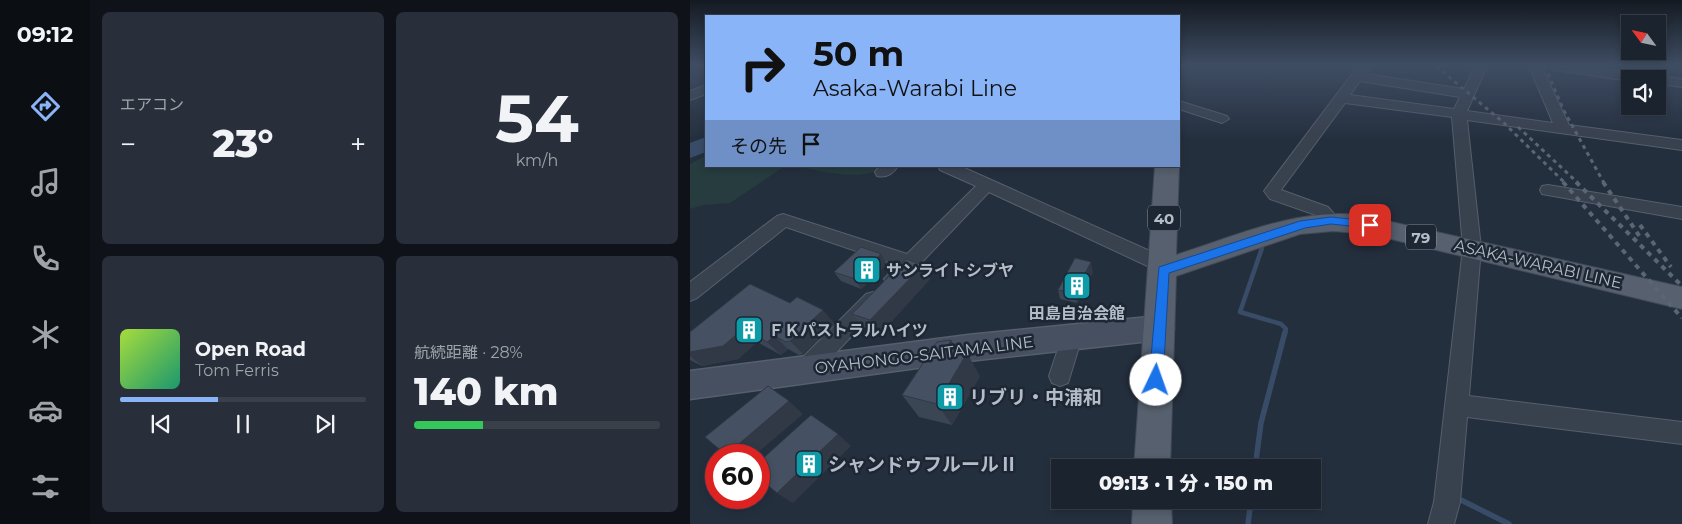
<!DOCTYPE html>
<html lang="ja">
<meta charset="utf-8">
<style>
body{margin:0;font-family:Montserrat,"Noto Sans JP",sans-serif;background:#282f3a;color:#f1f3f6;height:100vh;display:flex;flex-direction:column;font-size:19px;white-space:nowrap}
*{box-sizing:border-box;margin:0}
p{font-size:16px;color:#a0a4aa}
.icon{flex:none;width:28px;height:28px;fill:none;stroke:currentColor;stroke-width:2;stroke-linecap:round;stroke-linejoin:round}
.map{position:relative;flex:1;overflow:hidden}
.side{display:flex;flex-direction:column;gap:12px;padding:12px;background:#0f1319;width:600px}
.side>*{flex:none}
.top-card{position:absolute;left:15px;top:15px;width:475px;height:152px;border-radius:0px;box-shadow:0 2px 8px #0003,0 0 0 1px #39404a;background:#8ab4f8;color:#111;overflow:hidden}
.needle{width:32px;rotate:303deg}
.buttons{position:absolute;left:931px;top:15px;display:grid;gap:10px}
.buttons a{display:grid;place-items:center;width:45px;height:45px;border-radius:0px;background:#1b232e;box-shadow:0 2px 8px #0003,0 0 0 1px #39404a;font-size:25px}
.speed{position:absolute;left:15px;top:444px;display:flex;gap:10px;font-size:25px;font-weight:700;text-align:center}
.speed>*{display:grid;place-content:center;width:65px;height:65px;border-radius:50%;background:#1b232e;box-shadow:0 2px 8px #0003,0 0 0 1px #39404a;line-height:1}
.speed .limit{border:8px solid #d22;background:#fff;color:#111}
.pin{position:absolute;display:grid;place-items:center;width:42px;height:42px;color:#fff;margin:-21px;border-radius:10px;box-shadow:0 2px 8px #0006}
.me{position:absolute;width:55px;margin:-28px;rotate:3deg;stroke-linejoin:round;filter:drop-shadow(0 0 4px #0008)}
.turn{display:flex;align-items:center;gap:18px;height:105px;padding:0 25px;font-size:22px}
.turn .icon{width:65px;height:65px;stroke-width:2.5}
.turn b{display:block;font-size:35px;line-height:42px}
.then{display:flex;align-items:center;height:48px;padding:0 25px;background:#0003;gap:10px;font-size:19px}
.big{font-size:38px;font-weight:800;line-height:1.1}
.side .card{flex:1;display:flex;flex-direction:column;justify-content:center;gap:8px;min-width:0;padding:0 18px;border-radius:8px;background:#282f3a}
.side .dial{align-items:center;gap:0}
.dial b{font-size:65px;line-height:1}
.song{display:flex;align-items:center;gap:15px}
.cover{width:60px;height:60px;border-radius:8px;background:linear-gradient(135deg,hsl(80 70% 55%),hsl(160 70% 35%))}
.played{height:5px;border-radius:2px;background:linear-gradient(90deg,#8ab4f8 40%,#39404a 40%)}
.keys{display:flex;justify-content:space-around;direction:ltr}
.heat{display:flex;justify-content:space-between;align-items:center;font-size:28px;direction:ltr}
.charge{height:8px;border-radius:4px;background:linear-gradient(90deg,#34c759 28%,#39404a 0)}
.side .tiles{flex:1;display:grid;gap:12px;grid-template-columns:repeat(2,1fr)}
.trip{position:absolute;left:361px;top:459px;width:270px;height:50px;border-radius:0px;background:#1b232e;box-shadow:0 2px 8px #0003,0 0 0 1px #39404a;font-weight:800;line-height:50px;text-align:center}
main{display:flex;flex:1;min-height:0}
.menu{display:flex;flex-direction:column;width:90px;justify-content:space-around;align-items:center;background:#0b0e12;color:#a0a4aa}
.menu .icon{width:35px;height:35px}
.menu .selected{color:#8ab4f8}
.menu b{font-size:22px;color:#f1f3f6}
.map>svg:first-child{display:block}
</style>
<main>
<nav class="menu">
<b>09:12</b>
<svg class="icon selected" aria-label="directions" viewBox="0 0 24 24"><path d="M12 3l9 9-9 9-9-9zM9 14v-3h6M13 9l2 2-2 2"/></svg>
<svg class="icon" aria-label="music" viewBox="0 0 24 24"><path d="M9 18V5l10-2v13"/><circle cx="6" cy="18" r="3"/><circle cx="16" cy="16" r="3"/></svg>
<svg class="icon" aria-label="phone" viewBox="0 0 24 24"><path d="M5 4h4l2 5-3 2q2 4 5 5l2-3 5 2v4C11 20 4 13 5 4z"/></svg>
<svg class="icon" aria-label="climate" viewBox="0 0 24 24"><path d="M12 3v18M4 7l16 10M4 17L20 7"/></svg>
<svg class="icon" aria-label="car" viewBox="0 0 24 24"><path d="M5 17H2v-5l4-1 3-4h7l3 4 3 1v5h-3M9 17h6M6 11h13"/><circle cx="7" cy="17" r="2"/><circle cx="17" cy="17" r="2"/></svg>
<svg class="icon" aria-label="filters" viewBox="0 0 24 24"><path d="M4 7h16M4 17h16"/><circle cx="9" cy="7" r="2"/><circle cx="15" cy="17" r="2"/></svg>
</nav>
<section class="side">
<div class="tiles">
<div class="card"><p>エアコン</p>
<div class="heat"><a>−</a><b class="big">23°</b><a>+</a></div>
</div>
<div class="card dial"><b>54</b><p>km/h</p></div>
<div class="card">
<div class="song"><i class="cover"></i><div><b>Open Road</b><p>Tom Ferris</p></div></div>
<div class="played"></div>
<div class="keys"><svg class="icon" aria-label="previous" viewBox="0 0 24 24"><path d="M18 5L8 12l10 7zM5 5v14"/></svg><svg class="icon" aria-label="pause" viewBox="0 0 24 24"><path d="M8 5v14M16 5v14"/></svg><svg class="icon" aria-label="next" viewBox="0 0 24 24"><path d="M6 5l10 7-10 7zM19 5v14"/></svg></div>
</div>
<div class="card"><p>航続距離 · 28%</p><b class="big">140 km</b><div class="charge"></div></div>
</div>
</section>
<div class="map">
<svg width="992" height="524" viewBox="0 0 992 524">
<rect width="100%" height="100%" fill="#242f3e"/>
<g fill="#263c3f">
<path d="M937 66H975L982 76 992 77V81L942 75Z"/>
<path d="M16 156V166H95L40 203 13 205 0 209V164Z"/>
<path d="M105 166H196C172 183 132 171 105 166Z"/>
</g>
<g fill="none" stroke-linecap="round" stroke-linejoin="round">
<path stroke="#394c67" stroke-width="4.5" d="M572 248 550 312 591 324 596 329 595 333"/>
<g stroke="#394c67" stroke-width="5.5">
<path d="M565 468 571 423 595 332"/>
<path d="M771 500 819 524"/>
<path d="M558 524 561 500"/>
</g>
<path fill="#394c67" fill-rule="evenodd" d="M16 137V152L0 158V143Z"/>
<defs>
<g id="minor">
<path d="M668 66H681L676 74 774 89 785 66H797L777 111 863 123 839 66H851L879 125 992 140V150L777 120 791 248 779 396 992 422V444L777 417 770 502 764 524H738L744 502 773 248 762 117 655 103 591 190 638 207 650 221 647 225 641 227 635 225 626 215 580 199 574 191ZM670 81 770 97 764 109 660 95Z"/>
<path d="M858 66H892L957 75 963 78 968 76 992 79V87L968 84V79H940V81L864 70Z"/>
<path d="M16 85V94L0 100V91Z"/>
<path d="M489 101 537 116 539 119 532 123 489 109Z"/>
<path d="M190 166H208C203 174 196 178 187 176L185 172Z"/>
<path d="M248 166H270L480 260 482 265 480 270 473 272 466 270 299 192 211 284 204 286 197 284 194 279 207 265 96 227 7 298 0 301V282L87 216 93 214 217 254 286 186 250 170Z"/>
<path d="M858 185 992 207V219L852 194 850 190 852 186Z"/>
<path d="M183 292 190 294 193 300 190 306 124 376 116 379 108 376 105 369 108 362 176 294Z"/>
<path d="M381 328 388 331 392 337 378 383 370 386 362 383 359 376 374 331Z"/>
</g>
<path id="secondary" d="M469 316 479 320 484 328 479 336 469 340 278 361 0 399V371L278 335Z"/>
<g id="primary">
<path d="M465 166H489L486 255C546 236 606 208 670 215L992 287V309L680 234 643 231 610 234 486 276 480 468H444Z"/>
<path d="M443 500H481L482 524H442Z"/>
</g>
</defs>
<use href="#minor" stroke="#565f6c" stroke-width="2"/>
<use href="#secondary" stroke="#565f6c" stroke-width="3"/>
<use href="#primary" stroke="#414a57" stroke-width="2"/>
<use href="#minor" fill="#38414e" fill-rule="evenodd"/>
<use href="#secondary" fill="#465061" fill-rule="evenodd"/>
<use href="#primary" fill="#56606e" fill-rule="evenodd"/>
<g stroke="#5a6575" stroke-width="3" stroke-dasharray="4 4" stroke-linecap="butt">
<path d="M746 66 814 123 875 183"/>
<path d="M855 66 873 109 914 183"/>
<path d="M828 127 888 183"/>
</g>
<g stroke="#5a6575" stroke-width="4" stroke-dasharray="5 5" stroke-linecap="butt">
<path d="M873 182 992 318"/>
<path d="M886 182 992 286"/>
<path d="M913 182 950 237"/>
<path d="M950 225 981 267"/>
</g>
</g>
<g fill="#3b4654">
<path d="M197 264 171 289 151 281 144 272Z"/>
<path d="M233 265 240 279 190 334 173 327 162 314Z"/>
<path d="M403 272 387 303 370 299 368 290Z"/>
<path d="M145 324 113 354 109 355 98 349 91 355 67 342 48 359 12 366 0 360V332Z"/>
<path d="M261 340 267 351 290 376 262 425 229 417 212 395Z"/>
</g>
<g fill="#303945">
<path d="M191 254 197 264 171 289 165 279Z"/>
<path d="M401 262 403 272 387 303 385 293Z"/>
<path d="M233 265 240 279 190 334 180 320Z"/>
<path d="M133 310 145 324 113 354 100 341Z"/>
<path d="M53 329 67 342 48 359 12 366 0 356V352Z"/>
<path d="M85 336 98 349 91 355 77 342Z"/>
<path d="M261 340 273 360 277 353 290 376 262 425 247 404 257 348Z"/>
<path d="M99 401 113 414 65 455H36Z"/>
<path d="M148 434 161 446 103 503 87 493Z"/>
</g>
<g fill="#455162" stroke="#303945">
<path d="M171 247 191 254 165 279 144 272Z"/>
<path d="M385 258 401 262 385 293 368 290Z"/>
<path d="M216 259 233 265 180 320 162 314Z"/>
<path d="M60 284 100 303 107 297 133 310 100 341 96 342 85 336 77 342 53 329 33 346 0 352V332Z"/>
<path d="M261 340 257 348 277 353 247 404 212 395 247 342Z"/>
<path d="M78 386 99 401 36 455 15 437Z"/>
<path d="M121 415 148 434 87 493 69 478V462Z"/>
</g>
<linearGradient id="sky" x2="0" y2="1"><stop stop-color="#141a22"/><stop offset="0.47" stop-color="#3f4d63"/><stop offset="1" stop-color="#3f4d63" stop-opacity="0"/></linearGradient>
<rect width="992" height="139" fill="url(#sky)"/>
<path fill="#1a73e8" stroke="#114b97" d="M641 217 680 221 685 225 680 228 641 224 615 228 479 273 473 380 471 384 466 386 461 384 459 380 469 267 610 221Z"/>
<defs>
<symbol id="building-square" viewBox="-11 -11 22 22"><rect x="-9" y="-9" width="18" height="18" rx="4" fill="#0f9aa8" stroke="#1d2633"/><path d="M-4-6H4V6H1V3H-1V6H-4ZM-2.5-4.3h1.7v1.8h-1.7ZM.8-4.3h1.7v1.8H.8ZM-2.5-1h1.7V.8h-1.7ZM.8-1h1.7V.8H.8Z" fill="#fff"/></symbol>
</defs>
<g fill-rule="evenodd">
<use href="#building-square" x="161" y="254" width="32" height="32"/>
<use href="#building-square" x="371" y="270" width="32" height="32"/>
<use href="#building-square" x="43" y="314" width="32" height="32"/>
<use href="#building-square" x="244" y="381" width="32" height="32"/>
<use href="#building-square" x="103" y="448" width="32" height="32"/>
</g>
<g text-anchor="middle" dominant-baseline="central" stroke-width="5" stroke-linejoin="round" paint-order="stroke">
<g fill="#1d2633" stroke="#878f9c" stroke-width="1">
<rect x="458" y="205.5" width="32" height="25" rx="4"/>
<rect x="716" y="224.5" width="30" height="25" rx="4"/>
</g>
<g font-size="15" font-weight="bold" fill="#b4bcc9">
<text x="474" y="218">40</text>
<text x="731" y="237">79</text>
</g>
<g font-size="16" fill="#b4bcc9" stroke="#1d2633">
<text transform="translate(848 264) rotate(13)">ASAKA-WARABI LINE</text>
<text transform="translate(234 355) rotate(-7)">OYAHONGO-SAITAMA LINE</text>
</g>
<g font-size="16" font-weight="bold" fill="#b4bcc9" stroke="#1d2633" text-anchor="start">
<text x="196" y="270">サンライトシブヤ</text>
<text x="387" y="313" text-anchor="middle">田島自治会館</text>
<text x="78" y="330">ＦＫパストラルハイツ</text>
</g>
<g font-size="19" font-weight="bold" fill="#b4bcc9" stroke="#1d2633" text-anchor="start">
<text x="279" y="397">リブリ・中浦和</text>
<text x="138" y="464">シャンドゥフルールⅡ</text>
</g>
</g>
</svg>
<div class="buttons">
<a><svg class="needle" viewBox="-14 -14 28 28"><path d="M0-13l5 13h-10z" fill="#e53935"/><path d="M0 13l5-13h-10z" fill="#a0a4aa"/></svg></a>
<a><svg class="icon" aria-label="sound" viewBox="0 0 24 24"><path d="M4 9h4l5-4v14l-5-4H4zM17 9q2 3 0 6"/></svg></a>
</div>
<div class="speed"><div class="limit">60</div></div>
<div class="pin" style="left:680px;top:225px;background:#d93025"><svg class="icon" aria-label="arrive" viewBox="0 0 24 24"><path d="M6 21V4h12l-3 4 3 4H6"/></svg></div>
<svg class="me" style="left:466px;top:380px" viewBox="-20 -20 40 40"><circle r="19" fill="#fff"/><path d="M0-13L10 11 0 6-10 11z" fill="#1a73e8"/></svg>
<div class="trip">09:13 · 1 分 · 150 m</div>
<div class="top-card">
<div class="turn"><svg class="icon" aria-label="right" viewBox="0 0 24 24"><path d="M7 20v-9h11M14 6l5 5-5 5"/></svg><div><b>50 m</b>Asaka-Warabi Line</div></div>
<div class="then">その先<svg class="icon" aria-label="arrive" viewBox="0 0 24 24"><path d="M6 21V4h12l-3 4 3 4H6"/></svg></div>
</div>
</div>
</main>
